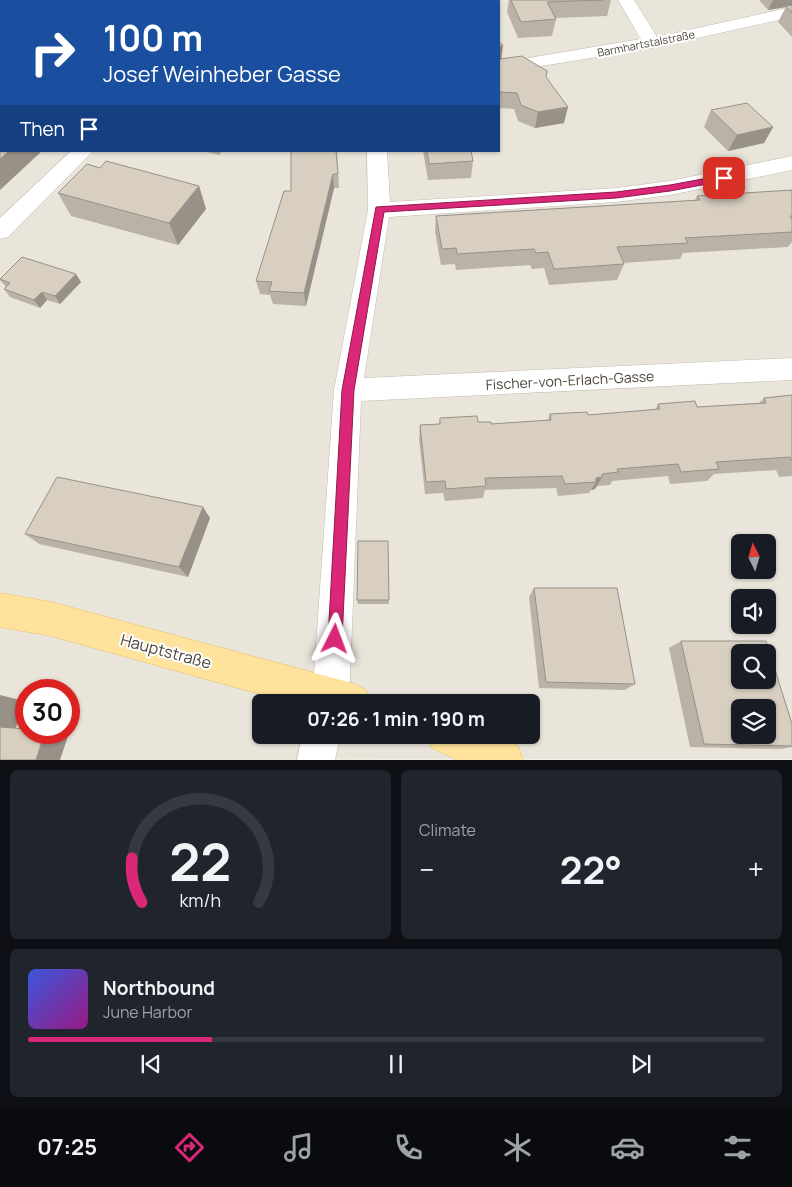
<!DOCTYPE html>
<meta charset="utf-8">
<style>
body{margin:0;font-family:Manrope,sans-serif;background:#20242c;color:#f1f3f6;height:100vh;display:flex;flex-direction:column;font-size:19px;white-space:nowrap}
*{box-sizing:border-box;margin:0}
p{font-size:16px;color:#9ea1a6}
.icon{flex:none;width:28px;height:28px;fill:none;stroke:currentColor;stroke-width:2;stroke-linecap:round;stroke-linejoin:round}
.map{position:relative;height:760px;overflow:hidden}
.details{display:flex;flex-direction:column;gap:10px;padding:10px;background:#0d0f14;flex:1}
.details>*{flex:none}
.top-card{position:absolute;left:0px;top:0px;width:500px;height:152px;box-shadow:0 1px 4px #0004;background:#1a4fa0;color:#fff;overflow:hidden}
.needle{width:32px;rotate:355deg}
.controls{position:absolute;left:731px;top:534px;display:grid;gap:10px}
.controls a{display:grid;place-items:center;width:45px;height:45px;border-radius:8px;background:#171b24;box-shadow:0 1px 4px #0004;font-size:25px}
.speed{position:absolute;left:15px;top:679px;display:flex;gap:10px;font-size:25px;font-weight:700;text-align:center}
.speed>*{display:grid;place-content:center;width:65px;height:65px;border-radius:50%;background:#171b24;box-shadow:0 1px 4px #0004;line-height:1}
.speed .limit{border:8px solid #d22;background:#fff;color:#111}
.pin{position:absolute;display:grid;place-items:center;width:42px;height:42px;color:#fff;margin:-21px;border-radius:10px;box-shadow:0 2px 8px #0006}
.me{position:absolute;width:55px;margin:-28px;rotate:3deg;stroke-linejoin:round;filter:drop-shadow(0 0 4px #0008)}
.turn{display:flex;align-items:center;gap:18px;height:105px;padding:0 20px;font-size:22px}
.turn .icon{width:65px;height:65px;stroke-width:2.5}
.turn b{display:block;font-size:35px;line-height:42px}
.then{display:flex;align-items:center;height:48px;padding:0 20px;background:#0003;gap:10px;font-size:19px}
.big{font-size:38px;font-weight:700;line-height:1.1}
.details .widget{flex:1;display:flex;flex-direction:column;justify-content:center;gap:8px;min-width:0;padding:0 18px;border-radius:8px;background:#20242c}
.details .dial{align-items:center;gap:0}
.dial svg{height:130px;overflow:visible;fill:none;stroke:#363941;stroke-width:7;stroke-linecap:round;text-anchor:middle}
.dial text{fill:#f1f3f6;stroke:none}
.song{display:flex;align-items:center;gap:15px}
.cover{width:60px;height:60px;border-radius:8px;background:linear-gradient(135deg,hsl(230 70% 55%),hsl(310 70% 35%))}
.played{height:5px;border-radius:2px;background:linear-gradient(90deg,#db2777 25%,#363941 25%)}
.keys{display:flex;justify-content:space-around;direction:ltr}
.heat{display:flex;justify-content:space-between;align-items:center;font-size:28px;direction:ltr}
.details .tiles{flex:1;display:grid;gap:10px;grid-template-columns:1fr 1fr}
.widget:last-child{grid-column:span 2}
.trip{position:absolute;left:252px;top:694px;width:288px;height:50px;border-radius:8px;background:#171b24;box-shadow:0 1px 4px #0004;font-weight:700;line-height:50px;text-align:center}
.dock{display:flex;height:80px;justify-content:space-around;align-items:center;background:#090b0e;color:#9ea1a6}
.dock .icon{width:35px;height:35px}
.dock .active{color:#db2777}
.dock b{font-size:22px;color:#f1f3f6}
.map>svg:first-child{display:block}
</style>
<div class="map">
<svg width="792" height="760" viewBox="0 0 792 760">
<rect width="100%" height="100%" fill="#f6f3ec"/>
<path fill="#eae5da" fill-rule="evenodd" d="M0 0H792V759L0 760ZM1 1H499V151H1ZM740 542H768V570H740ZM740 598H768V625H740ZM740 652H768V680H740ZM26 690H69V732H26ZM261 702H531V735H261ZM740 708H768V735H740Z"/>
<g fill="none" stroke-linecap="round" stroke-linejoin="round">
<defs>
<g id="minor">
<rect x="27" y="0" width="16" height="1"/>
<rect x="163" y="0" width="16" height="1"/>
<path d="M618 0H634L657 37 792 7V17L652 48 499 73V63L641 39Z"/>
<rect x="0" y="5" width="1" height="11"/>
<path d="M71 151H93L8 237 0 239V218Z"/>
<path d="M367 151H387L390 202 616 188 670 181 792 156V170L670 195 616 202 389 217 364 378 792 358V380L361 401 349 702H312L334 390 368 210Z"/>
<path d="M302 735H340L335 760H297Z"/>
</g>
<g id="major">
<path d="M0 593 51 602 352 683 365 689 371 702H288L51 636 0 627Z"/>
<path d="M426 735H491L518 746 523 760H457L432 748Z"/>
</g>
</defs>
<use href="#minor" stroke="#c2bbae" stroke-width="1"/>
<use href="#major" stroke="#e6c16a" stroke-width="1"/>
<use href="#minor" fill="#fff" fill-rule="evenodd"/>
<use href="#major" fill="#ffe39c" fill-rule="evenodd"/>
</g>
<g fill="#bab2a6">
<path d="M240 0H388L387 1H240Z"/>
<path d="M509 0H611L607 16 555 18 556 19 552 36 518 38 507 12Z"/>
<path d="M759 0H792V37L778 22 786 7 768 10Z"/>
<path d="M1 29V70H0V30Z"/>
<path d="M499 42 503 45 501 58 546 77 564 123 535 128 518 121 514 109 499 108Z"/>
<path d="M711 110 773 127 764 143 728 151 704 127Z"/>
<path d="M204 151H222L219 155Z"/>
<path d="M337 151 339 188H334L306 306 273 304 270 295 260 294 256 281 291 191Z"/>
<path d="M423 151H471L473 161 471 178 428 180Z"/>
<path d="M100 168 199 186 206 209 178 245 71 216 58 193Z"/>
<path d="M792 190V242L788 247 683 253 680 259 623 263 624 264 617 280 549 285 544 268 532 269 530 265 456 270 455 264 441 265 435 232 436 216 695 200 697 196Z"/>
<path d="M0 279 81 282 60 304 47 300 40 308 10 297 4 289 6 287 0 280Z"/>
<path d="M792 395V476L779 477 776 470 714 474 707 481 670 484 668 476 612 481 610 485 597 486 595 489 591 490 589 493 558 496 556 488 485 490 483 498 445 501 443 493 425 494 419 439 420 425 439 424 440 418 478 422 491 424 548 420 550 414 588 415 655 410 658 404 697 407 759 403 764 398Z"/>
<path d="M210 518 188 577 39 544 25 534Z"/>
<path d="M388 541 389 604H358L357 600Z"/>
<path d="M534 588 635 684 625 690 539 688 529 597Z"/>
<path d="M681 641 792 724V747L781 749 690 747 669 648Z"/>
</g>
<g fill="#979187">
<path d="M94 0H128L127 1H92Z"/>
<path d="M376 0H388L387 1H376Z"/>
<path d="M773 0H792V6L768 10Z"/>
<path d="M503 45 501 61 499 62V47Z"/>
<path d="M568 107 564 123 535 128 538 112Z"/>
<path d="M773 127 764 143 728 151 737 135Z"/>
<path d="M9 151H42L0 190V159Z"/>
<path d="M333 174 334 188 306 306 304 293Z"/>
<path d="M199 186 206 209 178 245 169 223Z"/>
<path d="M76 274 81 282 60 304 55 296Z"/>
<path d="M42 292 47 300 40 308 34 300Z"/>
<path d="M602 477 595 489 591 490 596 482V478Z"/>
<path d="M203 507 210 518 188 577 179 567Z"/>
<path d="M0 695 24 701 15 731 0 728Z"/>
<path d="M45 732H53L68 736 60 760H36Z"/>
</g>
<g fill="#d8cfc1" stroke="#979187" fill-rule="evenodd">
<path d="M44 0H94L92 1H42Z"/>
<path d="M511 0H603L547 2 556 19 521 22Z"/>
<path d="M792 5V13L786 6Z"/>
<path d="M1 29V53L0 52V30Z"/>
<path d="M499 42 503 45 499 47 500 59 522 56 547 71 546 77 568 107 538 112 521 105 517 93 500 92 499 89Z"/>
<path d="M747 103 773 127 737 135 711 110Z"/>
<path d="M1 115V151H9L0 159V116Z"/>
<path d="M291 151H336L338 174H333L304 293 269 291 272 282 256 281 284 191H291Z"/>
<path d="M427 151H471L473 161 429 164Z"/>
<path d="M106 161 199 186 169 223 58 193 87 164 100 168Z"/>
<path d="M792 190V216H790L792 219V232L685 238 688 243 617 247 624 264 554 269 548 252 536 253 534 249 457 254 456 248 442 249 436 216 700 200 697 196Z"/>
<path d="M22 257 76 274 55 296 42 292 34 300 4 289 10 283 0 279Z"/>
<path d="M792 395V461L790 457 716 462 719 469 681 472 678 464 617 469 618 472 602 474V477L596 478V482L565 484 562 476 485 478 486 486 446 489 445 481 426 482 420 425 440 424V418L477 416 478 422H491V424L551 420 550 414 587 412 588 415 660 409 658 404 695 401 697 407 766 403 764 398Z"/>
<path d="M57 477 203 507 179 567 25 534Z"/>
<path d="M358 541H388L389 600H357Z"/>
<path d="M534 588H617L635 684 546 682Z"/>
<path d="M681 641H766L792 724V746L704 744ZM740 652H768V680H740ZM740 708H768V735H740Z"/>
<path d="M0 727 26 729V732H45L36 760H0Z"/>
</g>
<path fill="#db2777" stroke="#8e194d" d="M724 175 729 178 728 180 670 191 616 198 384 212 354 390 342 639 340 644 335 646 330 644 328 639 342 390 376 207 616 192 670 185Z"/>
<g text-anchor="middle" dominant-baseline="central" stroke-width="4" stroke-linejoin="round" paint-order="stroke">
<g font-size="11" fill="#4b4439" stroke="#fff">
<text transform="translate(646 43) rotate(-11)">Barmhartstalstraße</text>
</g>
<g font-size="14" fill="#4b4439" stroke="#fff">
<text transform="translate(570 380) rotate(-3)">Fischer-von-Erlach-Gasse</text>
</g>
<g font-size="16" fill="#4b4439" stroke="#fff">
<text transform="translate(166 651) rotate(15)">Hauptstraße</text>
</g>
</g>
</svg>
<div class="controls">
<a><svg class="needle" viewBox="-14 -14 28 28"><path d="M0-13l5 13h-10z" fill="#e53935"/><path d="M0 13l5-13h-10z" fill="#9ea1a6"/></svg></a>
<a><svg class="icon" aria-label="sound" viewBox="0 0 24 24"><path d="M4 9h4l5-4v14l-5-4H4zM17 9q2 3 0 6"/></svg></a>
<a><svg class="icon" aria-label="search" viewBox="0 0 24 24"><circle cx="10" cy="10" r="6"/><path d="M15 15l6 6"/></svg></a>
<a><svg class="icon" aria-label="layers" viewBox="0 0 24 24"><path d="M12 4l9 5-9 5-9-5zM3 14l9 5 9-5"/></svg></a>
</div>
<div class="speed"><div class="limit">30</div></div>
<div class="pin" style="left:724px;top:178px;background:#d93025"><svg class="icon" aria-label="arrive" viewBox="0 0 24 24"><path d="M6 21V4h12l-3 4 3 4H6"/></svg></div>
<svg class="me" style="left:335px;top:639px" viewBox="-20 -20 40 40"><path d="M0-17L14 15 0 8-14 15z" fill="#db2777" stroke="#fff" stroke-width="4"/></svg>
<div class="trip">07:26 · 1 min · 190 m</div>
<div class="top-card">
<div class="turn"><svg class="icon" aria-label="right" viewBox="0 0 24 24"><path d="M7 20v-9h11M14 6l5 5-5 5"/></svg><div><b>100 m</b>Josef Weinheber Gasse</div></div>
<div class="then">Then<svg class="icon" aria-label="arrive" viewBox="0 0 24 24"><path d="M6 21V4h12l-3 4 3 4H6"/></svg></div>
</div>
</div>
<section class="details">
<div class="tiles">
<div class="widget dial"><svg viewBox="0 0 100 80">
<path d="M14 69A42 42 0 1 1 86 69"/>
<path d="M14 69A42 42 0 0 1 8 42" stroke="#db2777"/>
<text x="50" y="56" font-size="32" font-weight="700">22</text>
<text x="50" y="72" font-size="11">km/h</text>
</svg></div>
<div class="widget"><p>Climate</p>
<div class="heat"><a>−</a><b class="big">22°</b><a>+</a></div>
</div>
<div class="widget">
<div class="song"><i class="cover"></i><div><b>Northbound</b><p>June Harbor</p></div></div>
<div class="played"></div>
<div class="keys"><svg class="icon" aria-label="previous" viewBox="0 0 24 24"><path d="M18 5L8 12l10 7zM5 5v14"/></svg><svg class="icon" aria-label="pause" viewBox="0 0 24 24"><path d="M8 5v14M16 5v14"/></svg><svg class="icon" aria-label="next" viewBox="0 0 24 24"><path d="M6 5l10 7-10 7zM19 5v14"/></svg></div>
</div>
</div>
</section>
<nav class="dock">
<b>07:25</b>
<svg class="icon active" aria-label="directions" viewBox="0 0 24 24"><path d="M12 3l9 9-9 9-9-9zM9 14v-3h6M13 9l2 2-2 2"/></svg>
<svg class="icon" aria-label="music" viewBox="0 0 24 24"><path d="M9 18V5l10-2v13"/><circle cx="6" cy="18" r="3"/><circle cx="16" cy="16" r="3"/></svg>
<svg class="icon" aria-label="phone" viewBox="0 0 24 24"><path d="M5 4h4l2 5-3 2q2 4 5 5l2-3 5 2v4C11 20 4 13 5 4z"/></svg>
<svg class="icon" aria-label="climate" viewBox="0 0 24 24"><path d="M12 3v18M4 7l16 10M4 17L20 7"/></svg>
<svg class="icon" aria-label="car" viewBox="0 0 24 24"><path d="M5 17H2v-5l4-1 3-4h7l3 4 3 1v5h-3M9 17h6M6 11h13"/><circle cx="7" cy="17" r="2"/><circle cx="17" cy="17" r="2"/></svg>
<svg class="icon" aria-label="filters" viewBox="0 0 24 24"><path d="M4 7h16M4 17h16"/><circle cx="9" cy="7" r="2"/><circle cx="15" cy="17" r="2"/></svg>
</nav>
